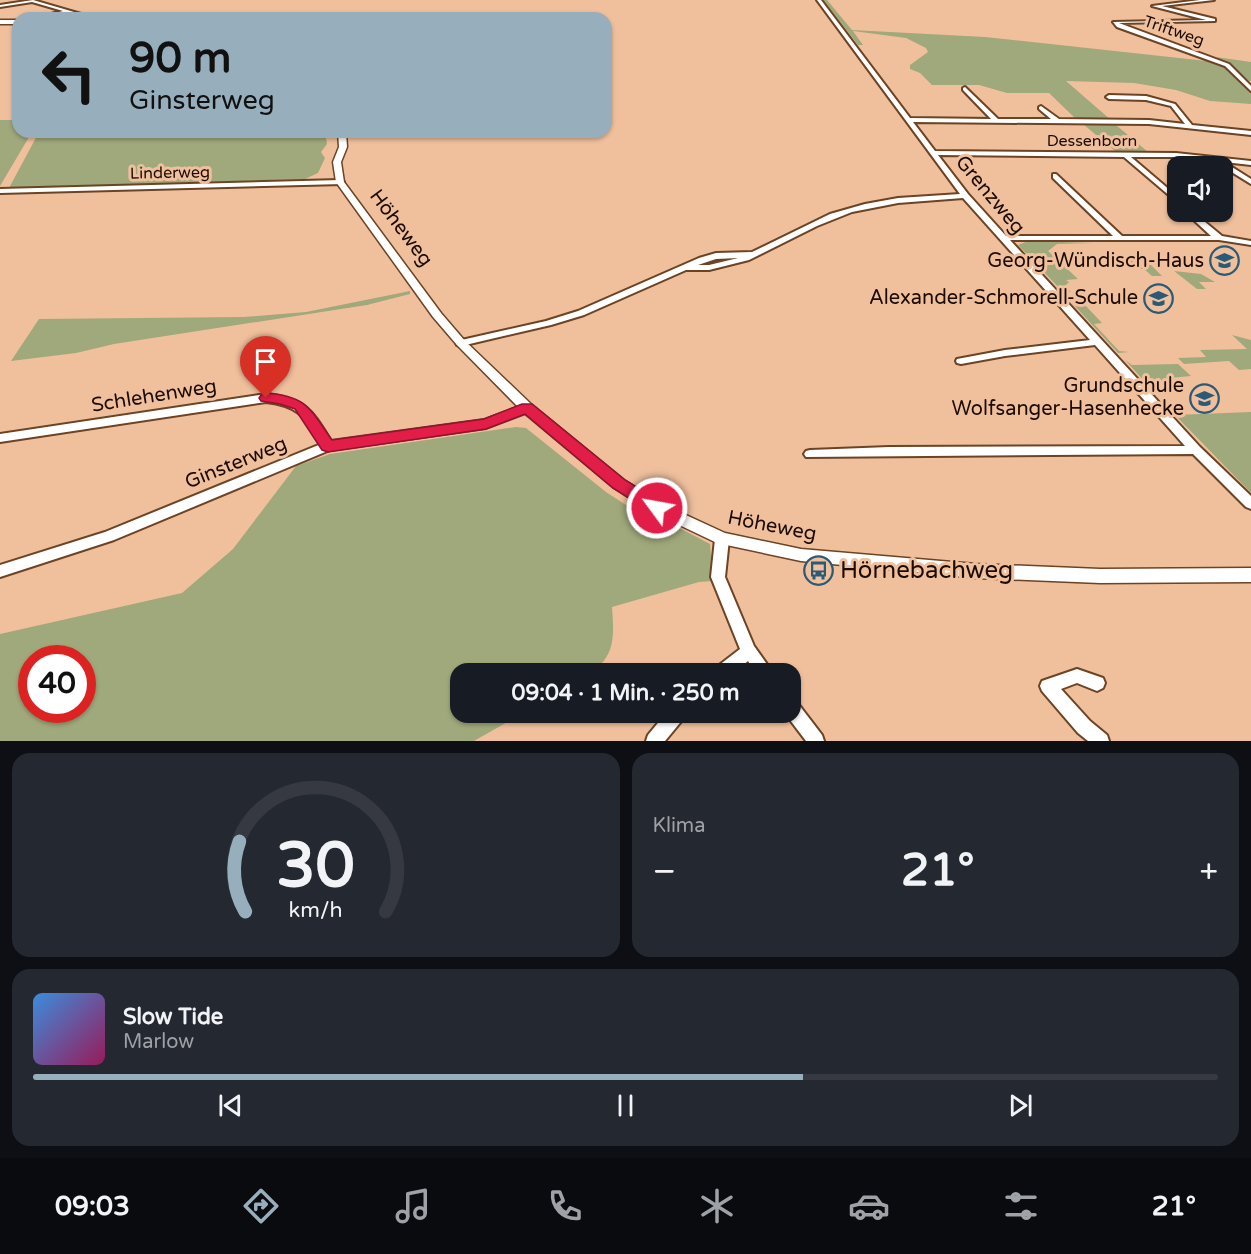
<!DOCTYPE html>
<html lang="de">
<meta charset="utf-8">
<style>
body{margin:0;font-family:"Varela Round",sans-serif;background:#242831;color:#f1f3f6;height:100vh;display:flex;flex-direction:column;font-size:22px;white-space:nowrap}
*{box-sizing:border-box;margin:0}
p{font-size:20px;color:#9ea1a6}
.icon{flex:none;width:33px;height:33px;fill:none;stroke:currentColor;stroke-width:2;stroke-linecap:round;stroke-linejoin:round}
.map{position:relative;height:741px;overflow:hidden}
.side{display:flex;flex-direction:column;gap:12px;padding:12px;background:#0d0f14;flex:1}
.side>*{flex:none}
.banner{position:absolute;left:12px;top:12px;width:600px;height:126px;border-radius:18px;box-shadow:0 2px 4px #0004;background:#97afbd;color:#111;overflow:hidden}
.fabs{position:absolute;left:1167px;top:156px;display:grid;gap:12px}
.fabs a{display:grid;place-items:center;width:66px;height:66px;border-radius:12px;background:#171b24;box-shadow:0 2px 4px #0004;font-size:30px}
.speed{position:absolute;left:18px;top:645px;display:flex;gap:12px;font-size:30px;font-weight:700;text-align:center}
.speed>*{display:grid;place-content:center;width:78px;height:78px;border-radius:50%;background:#171b24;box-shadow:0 2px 4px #0004;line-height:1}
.speed .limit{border:9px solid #d22;background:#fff;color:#111}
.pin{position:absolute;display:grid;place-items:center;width:51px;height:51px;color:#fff;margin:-62px -26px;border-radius:50% 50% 50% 0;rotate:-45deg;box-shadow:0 0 6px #0007}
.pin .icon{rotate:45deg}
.me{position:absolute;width:66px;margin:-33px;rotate:302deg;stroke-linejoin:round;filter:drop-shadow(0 0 4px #0008)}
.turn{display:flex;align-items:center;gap:21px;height:126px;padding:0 18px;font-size:27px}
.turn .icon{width:78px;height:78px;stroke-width:2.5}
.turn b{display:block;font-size:42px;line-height:51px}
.big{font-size:45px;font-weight:800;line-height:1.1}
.side .widget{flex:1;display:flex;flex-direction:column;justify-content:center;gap:9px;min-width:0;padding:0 21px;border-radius:18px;background:#242831}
.side .dial{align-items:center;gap:0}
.dial svg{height:156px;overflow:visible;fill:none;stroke:#363941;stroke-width:7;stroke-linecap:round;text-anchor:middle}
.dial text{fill:#f1f3f6;stroke:none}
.song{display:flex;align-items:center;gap:18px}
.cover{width:72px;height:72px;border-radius:9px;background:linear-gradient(135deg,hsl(210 70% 55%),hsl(330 70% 35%))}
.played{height:6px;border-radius:3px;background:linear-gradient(90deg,#97afbd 65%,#363941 65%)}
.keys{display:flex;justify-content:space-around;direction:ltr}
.heat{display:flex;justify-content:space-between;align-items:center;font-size:33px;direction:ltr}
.side .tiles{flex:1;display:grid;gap:12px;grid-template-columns:1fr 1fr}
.widget:last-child{grid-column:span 2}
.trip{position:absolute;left:450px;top:663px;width:351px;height:60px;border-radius:18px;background:#171b24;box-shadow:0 2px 4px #0004;font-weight:800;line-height:60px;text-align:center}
.tab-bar{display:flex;height:96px;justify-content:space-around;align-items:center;background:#090b0e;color:#9ea1a6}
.tab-bar .icon{width:42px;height:42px}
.tab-bar .current{color:#97afbd}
.tab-bar b{font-size:27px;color:#f1f3f6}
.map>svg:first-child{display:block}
</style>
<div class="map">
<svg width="1251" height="741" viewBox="0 0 1251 741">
<rect width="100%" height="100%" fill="#f0c09d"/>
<g fill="#a0a97b" fill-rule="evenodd">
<path d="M823 0H827L852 30 985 37 1216 62 1222 61 1216 57 1251 62V81L1239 80 1251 92V104L1210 101 1176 90 1134 83 1066 81 1111 120H1077L1049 93H1007L979 85H932L920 73 910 69V65L928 52 926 48 906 38 853 31 863 45H858Z"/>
<path d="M0 120H18V132H32L0 186Z"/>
<path d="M1083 124 1116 125 1148 152 1115 151Z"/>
<path d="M39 132H325L327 144 321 152 325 158 318 173 305 179 9 188Z"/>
<path d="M1028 241 1094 243 1057 244 1048 251 1078 279 1066 280 1069 282 1065 286 1071 292H1063L1018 245Z"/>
<path d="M1142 256 1162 276H1152L1144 269H1133L1124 261H1117L1112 257Z"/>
<path d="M1174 271 1201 274 1215 282H1199L1206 289H1197Z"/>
<path d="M410 291V294L367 305 114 344 76 353 11 361 39 319 244 317 306 312Z"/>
<path d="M1073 304H1084L1102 323 1094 324 1119 351 1129 352 1118 353Z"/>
<path d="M1232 335 1251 340V369L1239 370 1229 361 1184 364 1178 358 1206 357 1200 350 1247 349Z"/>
<path d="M1125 360 1132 365 1178 364 1191 376 1170 378 1175 383 1147 384Z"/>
<path d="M1251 412V493L1175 415Z"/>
<path d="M516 427 526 428 606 492 660 527 666 521 710 544 713 581 699 582 612 607C614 635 616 658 589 673L460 674V712L523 713 474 741H0V634L182 593 233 549 296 466 330 454ZM32 658H82V710H32Z"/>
</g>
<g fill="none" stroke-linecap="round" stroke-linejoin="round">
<defs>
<g id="minor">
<path d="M33 0 81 14 114 18 81 16 67 12 43 18H35L63 11 32 2 0 7V5Z"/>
<path d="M817 0H821L910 118 991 119 963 90V88L965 87 998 119H1051L1039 109V107L1041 106 1059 119 1149 120 1185 124 1171 106 1146 100 1109 99 1106 97 1109 95 1146 96 1175 104 1192 125 1251 131V135L1149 124 913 122 935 151 1176 153 1251 161V165L1224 162 1251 179V184L1217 163 1216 161 1176 157H1131L1178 197V203L1124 157 938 155 968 194 1006 236H1113L1053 178V174H1056L1122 236H1211L1185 212H1193L1222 236 1251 241V245L1219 240H1010L1200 447 1251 496V509L1246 507 1193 454 806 457 804 454 806 451 810 450 889 447 1185 446 1095 345 1005 356 961 364 957 363 956 361 957 359 1005 350 1090 340 963 198 898 203 852 212 817 226 749 260 709 270H686L584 315 551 325 461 346 457 345 456 343 457 341 546 321 578 311 699 258 716 253 752 252 830 214 865 204 898 198 960 194ZM738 258 709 265H698L716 259Z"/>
<path d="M1200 0H1214L1162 6 1215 19V21L1119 23 1229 64 1251 86V91L1225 66 1117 27 1113 22 1206 20 1152 6Z"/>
<path d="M340 180 344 182 343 184 0 193V189Z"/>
<path d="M266 394C306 399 311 409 331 441L484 420 527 404 533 408 531 411 486 428 330 450 114 540 0 577V565L105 532 321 444C304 417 300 406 266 402L0 442V434Z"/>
<path d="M722 534 727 535 729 539 725 577 754 646 774 674H756L748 661 733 674H712L714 669 740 649 711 577 715 539 717 535Z"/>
<path d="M1077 669 1103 678 1105 683 1103 688 1097 691 1077 683 1061 689 1090 721 1107 735 1109 741H1088L1078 733 1042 691 1040 686 1042 681Z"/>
<path d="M790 699 796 701 822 735 824 741H806L784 712H790Z"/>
<path d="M667 712H686L684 718 665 741H646L648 735Z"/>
</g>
<g id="tertiary">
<rect x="0" y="20" width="18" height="4"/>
<path d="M338 132H346L347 147 341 162 344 182 441 313 465 341 532 405 624 480 662 504 725 533 801 549 976 564 1100 569 1251 568V582L1100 583 976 578 801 561 717 543 652 512 614 488 522 411 457 345 433 317 336 182 333 162 339 147Z"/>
</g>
</defs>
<use href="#minor" stroke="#6c4323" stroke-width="4"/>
<use href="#tertiary" stroke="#6c4323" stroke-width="3"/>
<use href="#minor" fill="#fff" fill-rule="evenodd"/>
<use href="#tertiary" fill="#fff" fill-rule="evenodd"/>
</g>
<path fill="#e11d48" stroke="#92132f" stroke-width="1.5" d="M266 393C307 396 310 409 332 440L484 419 522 404H532L625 480 663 503 666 508 663 512 657 514 651 512 613 488 525 414 486 429 328 452 322 450 295 409 280 404 261 401 259 398 261 395Z"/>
<defs>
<symbol id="school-ring" viewBox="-11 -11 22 22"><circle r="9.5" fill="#f0c09d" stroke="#295b78" stroke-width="1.5"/><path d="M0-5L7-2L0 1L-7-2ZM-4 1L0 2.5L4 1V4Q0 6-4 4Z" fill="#295b78"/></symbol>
<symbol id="bus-ring" viewBox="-11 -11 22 22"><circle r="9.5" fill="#f0c09d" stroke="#295b78" stroke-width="1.5"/><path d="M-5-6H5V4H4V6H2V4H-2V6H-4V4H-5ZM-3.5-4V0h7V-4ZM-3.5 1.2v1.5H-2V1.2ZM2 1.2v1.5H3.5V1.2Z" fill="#295b78"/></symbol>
</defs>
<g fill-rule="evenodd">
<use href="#school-ring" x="1208" y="244" width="33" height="33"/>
<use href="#school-ring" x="1142" y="282" width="33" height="33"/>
<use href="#school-ring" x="1188" y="382" width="33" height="33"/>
<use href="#bus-ring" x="802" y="554" width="33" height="33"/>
</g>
<g text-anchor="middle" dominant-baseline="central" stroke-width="6" stroke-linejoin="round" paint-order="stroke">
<g font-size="16" fill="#1b0b02" stroke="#f0c09d">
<text transform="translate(1174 31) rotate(19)">Triftweg</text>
<text x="1092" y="141">Dessenborn</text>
<text transform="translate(170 173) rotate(-1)">Linderweg</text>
</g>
<g font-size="20" fill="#1b0b02" stroke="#f0c09d">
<text transform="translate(990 195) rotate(50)">Grenzweg</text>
<text transform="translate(401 228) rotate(53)">Höheweg</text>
<text transform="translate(154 396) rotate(-9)">Schlehenweg</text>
<text transform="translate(236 463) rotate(-22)">Ginsterweg</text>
<text transform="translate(772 526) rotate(11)">Höheweg</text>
</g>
<g font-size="20" fill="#1b0b02" stroke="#f0c09d" text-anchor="end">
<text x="1204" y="261">Georg-Wündisch-Haus</text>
<text x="1138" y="298">Alexander-Schmorell-Schule</text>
<text x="1184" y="386">Grundschule<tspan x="1184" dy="23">Wolfsanger-Hasenhecke</tspan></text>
</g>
<g font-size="24" fill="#1b0b02" stroke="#f0c09d" text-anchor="start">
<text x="840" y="570">Hörnebachweg</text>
</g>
</g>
</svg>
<div class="fabs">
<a><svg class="icon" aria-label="sound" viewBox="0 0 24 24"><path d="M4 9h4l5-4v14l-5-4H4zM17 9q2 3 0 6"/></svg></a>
</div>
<div class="speed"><div class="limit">40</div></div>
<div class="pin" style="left:266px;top:398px;background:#d93025"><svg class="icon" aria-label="arrive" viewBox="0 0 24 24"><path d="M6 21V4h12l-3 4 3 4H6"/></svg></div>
<svg class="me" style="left:657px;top:508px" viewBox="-20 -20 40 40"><circle r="17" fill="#e11d48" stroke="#fff" stroke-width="3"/><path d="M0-11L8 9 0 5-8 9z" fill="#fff"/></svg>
<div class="trip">09:04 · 1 Min. · 250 m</div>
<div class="banner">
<div class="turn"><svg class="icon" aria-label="left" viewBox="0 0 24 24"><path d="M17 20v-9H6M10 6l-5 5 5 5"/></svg><div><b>90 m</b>Ginsterweg</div></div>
</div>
</div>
<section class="side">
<div class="tiles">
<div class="widget dial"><svg viewBox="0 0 100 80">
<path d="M14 69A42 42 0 1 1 86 69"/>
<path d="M14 69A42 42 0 0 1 11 33" stroke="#97afbd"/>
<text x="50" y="56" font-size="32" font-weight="700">30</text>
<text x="50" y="72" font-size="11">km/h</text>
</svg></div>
<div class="widget"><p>Klima</p>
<div class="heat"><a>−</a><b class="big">21°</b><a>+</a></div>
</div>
<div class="widget">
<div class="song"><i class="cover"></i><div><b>Slow Tide</b><p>Marlow</p></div></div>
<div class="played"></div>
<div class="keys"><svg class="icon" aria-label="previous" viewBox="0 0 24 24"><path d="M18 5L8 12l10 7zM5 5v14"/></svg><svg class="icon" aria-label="pause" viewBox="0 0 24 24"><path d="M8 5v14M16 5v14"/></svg><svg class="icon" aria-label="next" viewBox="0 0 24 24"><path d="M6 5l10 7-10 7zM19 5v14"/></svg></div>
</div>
</div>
</section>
<nav class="tab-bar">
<b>09:03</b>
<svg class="icon current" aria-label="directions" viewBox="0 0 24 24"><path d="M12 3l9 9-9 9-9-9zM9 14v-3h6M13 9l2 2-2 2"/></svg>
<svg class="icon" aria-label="music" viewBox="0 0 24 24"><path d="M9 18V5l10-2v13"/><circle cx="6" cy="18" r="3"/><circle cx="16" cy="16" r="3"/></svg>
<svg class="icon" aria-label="phone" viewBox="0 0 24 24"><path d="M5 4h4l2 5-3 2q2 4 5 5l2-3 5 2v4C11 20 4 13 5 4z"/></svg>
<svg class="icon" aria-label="climate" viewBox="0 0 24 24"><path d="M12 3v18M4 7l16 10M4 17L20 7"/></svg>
<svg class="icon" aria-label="car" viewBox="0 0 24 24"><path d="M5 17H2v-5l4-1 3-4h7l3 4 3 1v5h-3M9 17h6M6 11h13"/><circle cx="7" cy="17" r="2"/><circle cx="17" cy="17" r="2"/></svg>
<svg class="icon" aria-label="filters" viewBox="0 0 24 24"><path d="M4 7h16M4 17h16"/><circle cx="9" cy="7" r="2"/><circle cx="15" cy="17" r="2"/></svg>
<b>21°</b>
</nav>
